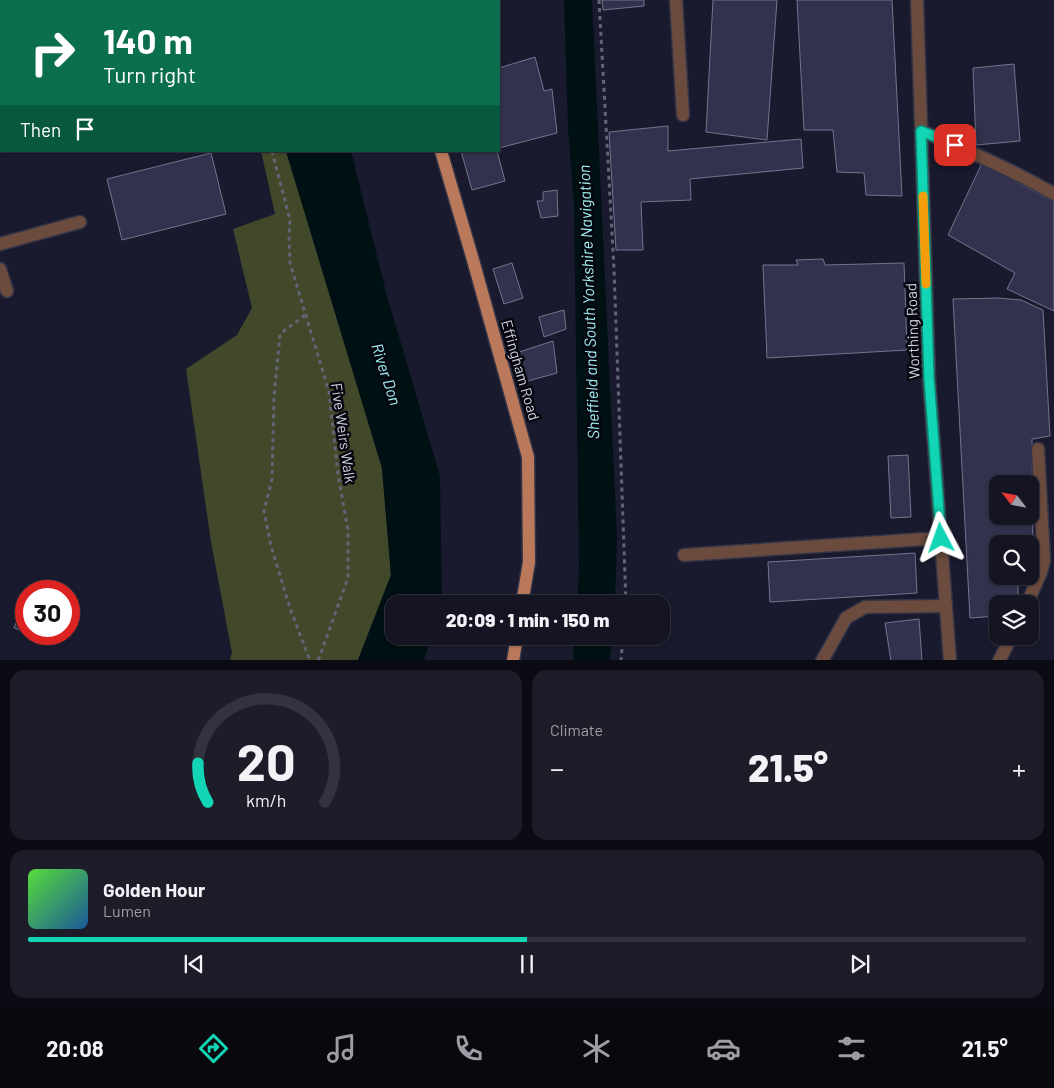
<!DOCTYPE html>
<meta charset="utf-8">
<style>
body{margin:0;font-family:Barlow,sans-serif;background:#1d1d2a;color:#f1f3f6;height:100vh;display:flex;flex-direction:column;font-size:19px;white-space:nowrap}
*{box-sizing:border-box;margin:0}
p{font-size:16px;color:#9d9ea5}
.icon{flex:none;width:28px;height:28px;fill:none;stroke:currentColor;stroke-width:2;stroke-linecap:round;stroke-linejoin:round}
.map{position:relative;height:660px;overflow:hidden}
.details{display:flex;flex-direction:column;gap:10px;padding:10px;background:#0b0b13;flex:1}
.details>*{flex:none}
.top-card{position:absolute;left:0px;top:0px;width:500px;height:152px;box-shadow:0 1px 4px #0004,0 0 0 1px #333340;background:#0b6e4f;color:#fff;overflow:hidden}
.needle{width:32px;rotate:302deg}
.fabs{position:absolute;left:989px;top:475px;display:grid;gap:10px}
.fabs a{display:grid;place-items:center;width:50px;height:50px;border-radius:10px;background:#141422;box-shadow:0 1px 4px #0004,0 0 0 1px #333340;font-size:25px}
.speed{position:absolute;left:15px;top:580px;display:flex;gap:10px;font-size:25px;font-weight:700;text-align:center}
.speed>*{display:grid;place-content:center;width:65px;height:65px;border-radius:50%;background:#141422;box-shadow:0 1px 4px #0004,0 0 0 1px #333340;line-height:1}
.speed .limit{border:8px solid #d22;background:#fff;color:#111}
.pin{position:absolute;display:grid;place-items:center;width:42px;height:42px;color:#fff;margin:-21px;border-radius:10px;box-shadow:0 2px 8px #0006}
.me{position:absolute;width:55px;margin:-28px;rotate:356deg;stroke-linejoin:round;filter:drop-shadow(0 0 4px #0008)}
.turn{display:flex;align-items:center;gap:18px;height:105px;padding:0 20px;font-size:22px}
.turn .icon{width:65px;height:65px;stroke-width:2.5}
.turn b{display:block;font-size:35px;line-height:42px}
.then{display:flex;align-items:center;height:48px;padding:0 20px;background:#0003;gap:10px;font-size:19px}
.big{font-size:38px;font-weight:800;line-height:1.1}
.details .widget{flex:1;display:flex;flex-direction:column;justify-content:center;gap:8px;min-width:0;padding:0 18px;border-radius:15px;background:#1d1d2a}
.details .dial{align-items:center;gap:0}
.dial svg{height:130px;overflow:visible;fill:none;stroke:#333340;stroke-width:7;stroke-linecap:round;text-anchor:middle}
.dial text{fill:#f1f3f6;stroke:none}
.song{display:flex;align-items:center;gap:15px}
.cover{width:60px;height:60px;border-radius:8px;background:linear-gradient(135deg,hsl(110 70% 55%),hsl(210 70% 35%))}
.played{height:5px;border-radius:2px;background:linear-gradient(90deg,#11d5b4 50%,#333340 50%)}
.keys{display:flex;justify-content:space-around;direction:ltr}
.heat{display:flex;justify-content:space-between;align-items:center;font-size:28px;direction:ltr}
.details .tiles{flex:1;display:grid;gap:10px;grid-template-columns:1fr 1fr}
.widget:last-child{grid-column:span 2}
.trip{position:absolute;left:385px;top:595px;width:285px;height:50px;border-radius:15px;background:#141422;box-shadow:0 1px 4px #0004,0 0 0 1px #333340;font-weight:800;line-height:50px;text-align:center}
.tabs{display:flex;height:80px;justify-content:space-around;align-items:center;background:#08080e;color:#9d9ea5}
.tabs .icon{width:35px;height:35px}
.tabs .current{color:#11d5b4}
.tabs b{font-size:22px;color:#f1f3f6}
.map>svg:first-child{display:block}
</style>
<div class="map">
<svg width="1054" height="661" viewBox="0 0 1054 661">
<rect width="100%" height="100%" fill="#1a1a2e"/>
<g fill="#42482a">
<path d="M0 0H72L67 1H1V17L0 18Z"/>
<path d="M141 0H222V1H144Z"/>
<path d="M261 151H286L382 468 391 575 358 660H230L232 653 211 542 186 369 237 335 252 308 233 229 275 214Z"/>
</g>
<g fill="#001113">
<path d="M222 0H299L300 1H222Z"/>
<path d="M564 0H592L617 538 615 604H577L579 570 574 205 568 129Z"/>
<path d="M286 151H351L387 296 440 476 442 604H394V636H432L424 660H358L391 575 382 468Z"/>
<path d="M575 636H613L610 660H573Z"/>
</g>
<g fill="#32324e" stroke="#73748e" fill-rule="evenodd">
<path d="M429 0H467L468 1H430Z"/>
<path d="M602 0H644V6L603 10Z"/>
<path d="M713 0H777L767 140 706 132Z"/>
<path d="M797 0H892L902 196 866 195 864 173 837 172 833 130H804Z"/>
<path d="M1 57V123L0 119V58Z"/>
<path d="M535 57 544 91 552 89 557 133 499 148V68Z"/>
<path d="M1014 64 1020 141 976 145 973 68Z"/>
<path d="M668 126V151L801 139 803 168 690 179 691 200 641 202 643 250H616L609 132Z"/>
<path d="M461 151H497L505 181 472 190Z"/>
<path d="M211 153 226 214 122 240 107 179Z"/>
<path d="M982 163 1054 202V311L1007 289 1015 273 948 235Z"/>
<path d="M557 190 558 216 541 218 537 201H543V192Z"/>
<path d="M823 259 825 265 904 263 907 350 767 358 763 265H798L796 260Z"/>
<path d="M512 263 523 298 504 304 493 269Z"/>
<path d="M998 298 1021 300 1043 310 1050 436 1032 439 1033 566 1030 567V544H998V576H1018V604H998V616L970 618 953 299ZM998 484H1030V516H998Z"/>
<path d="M564 310 566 329 544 337 539 317Z"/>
<path d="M553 341 557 373 524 382 516 353Z"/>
<path d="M908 455 911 517 891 518 888 456Z"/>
<path d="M915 553 917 593 770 602 768 562Z"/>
<path d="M26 598V632L14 628Z"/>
<path d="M919 619 922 661H891L885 623Z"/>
</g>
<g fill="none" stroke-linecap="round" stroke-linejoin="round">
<defs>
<g id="minor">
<path d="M676 0 683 115"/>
<path d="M917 0 929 378 950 661"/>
<path d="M921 131C967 150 1011 169 1054 194"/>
<path d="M0 244 80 222"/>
<path d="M0 269 7 291"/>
<path d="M684 555 941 538"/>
<path d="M1027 604 1041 572 1044 560 1038 449"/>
<path d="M822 661 846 618 865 607 946 606"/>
<path d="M999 661 1012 636"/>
</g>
<g id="major">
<path d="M396 0V1"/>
<path d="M441 151 473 260 528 457 529 562 522 604"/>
<path d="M513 661 517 636"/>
</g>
</defs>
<use href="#minor" stroke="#333447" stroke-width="15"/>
<use href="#major" stroke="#333447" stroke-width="15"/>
<g stroke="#636475" stroke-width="3" stroke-dasharray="4 4" stroke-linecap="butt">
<path d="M179 0 181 1"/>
<path d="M599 0 614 269 626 604"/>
<path d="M272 151 290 220 289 238 290 263 329 392 338 475 348 530V578L318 661"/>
<path d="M305 315 280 334 274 397 272 479 264 511 271 546 290 608 310 661"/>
<path d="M621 661 623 636"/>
</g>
<use href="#minor" stroke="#6b4b3d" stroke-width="12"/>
<use href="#major" stroke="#ba795b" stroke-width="12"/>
</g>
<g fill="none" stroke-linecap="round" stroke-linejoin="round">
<defs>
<path id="route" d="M941 538 929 378 921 131 955 145"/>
</defs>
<use href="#route" stroke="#0b8a75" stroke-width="12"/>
<use href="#route" stroke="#11d5b4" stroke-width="9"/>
<path stroke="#f59e0b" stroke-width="9" d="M923 196 926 284"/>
</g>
<g text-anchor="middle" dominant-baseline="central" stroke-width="5" stroke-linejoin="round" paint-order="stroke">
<g font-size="15" fill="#d0d1df" stroke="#06060e">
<text transform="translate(912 331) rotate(-92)">Worthing Road</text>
<text transform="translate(521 370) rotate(74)">Effingham Road</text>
<text transform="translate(344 433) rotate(82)">Five Weirs Walk</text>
</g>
<g font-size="16" font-style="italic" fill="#a1f2f6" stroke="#06060e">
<text transform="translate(588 302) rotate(-92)">Sheffield and South Yorkshire Navigation</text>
<text transform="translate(387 374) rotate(72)">River Don</text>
</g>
</g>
</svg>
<div class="fabs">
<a><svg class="needle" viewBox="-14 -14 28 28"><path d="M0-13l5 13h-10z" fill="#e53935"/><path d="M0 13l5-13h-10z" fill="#9d9ea5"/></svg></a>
<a><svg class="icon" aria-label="search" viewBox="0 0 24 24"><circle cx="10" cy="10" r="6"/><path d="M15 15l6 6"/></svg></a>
<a><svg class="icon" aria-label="layers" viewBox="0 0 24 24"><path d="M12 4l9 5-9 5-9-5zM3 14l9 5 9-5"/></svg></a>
</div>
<div class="speed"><div class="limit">30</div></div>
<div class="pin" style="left:955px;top:145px;background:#d93025"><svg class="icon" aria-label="arrive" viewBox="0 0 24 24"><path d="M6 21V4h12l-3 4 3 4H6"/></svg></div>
<svg class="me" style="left:941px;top:538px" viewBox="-20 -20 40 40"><path d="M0-17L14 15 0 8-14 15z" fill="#11d5b4" stroke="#fff" stroke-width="4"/></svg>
<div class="trip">20:09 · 1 min · 150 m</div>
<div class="top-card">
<div class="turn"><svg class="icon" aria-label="right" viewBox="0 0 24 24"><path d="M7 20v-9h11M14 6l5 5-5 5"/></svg><div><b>140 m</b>Turn right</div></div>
<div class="then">Then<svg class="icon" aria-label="arrive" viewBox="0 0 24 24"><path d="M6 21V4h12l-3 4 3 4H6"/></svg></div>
</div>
</div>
<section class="details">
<div class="tiles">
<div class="widget dial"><svg viewBox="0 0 100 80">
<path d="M14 69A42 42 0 1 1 86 69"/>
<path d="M14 69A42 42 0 0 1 8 45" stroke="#11d5b4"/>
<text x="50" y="56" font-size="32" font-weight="700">20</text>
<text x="50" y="72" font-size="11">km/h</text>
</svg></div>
<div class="widget"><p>Climate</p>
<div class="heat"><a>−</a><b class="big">21.5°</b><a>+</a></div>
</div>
<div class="widget">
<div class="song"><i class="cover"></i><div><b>Golden Hour</b><p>Lumen</p></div></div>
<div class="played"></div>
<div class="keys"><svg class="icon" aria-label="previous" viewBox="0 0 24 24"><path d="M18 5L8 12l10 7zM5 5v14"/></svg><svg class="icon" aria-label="pause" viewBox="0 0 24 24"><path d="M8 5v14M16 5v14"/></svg><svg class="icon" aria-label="next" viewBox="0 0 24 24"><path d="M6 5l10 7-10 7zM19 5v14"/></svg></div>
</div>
</div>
</section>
<nav class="tabs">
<b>20:08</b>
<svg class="icon current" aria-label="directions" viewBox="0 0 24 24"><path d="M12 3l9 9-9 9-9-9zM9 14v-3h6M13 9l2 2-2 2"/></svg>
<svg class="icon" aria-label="music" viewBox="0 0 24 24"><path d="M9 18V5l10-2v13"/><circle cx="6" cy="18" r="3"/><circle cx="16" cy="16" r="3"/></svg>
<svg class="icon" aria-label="phone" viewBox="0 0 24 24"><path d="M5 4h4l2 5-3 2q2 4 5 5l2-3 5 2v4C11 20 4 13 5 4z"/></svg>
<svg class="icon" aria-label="climate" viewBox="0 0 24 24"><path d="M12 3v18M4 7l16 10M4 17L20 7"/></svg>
<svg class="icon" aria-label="car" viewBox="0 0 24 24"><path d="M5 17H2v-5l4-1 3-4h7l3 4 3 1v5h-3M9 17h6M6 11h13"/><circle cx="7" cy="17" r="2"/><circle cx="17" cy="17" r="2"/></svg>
<svg class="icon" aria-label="filters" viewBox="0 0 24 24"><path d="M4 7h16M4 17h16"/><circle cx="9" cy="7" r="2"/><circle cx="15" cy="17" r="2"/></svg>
<b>21.5°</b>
</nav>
